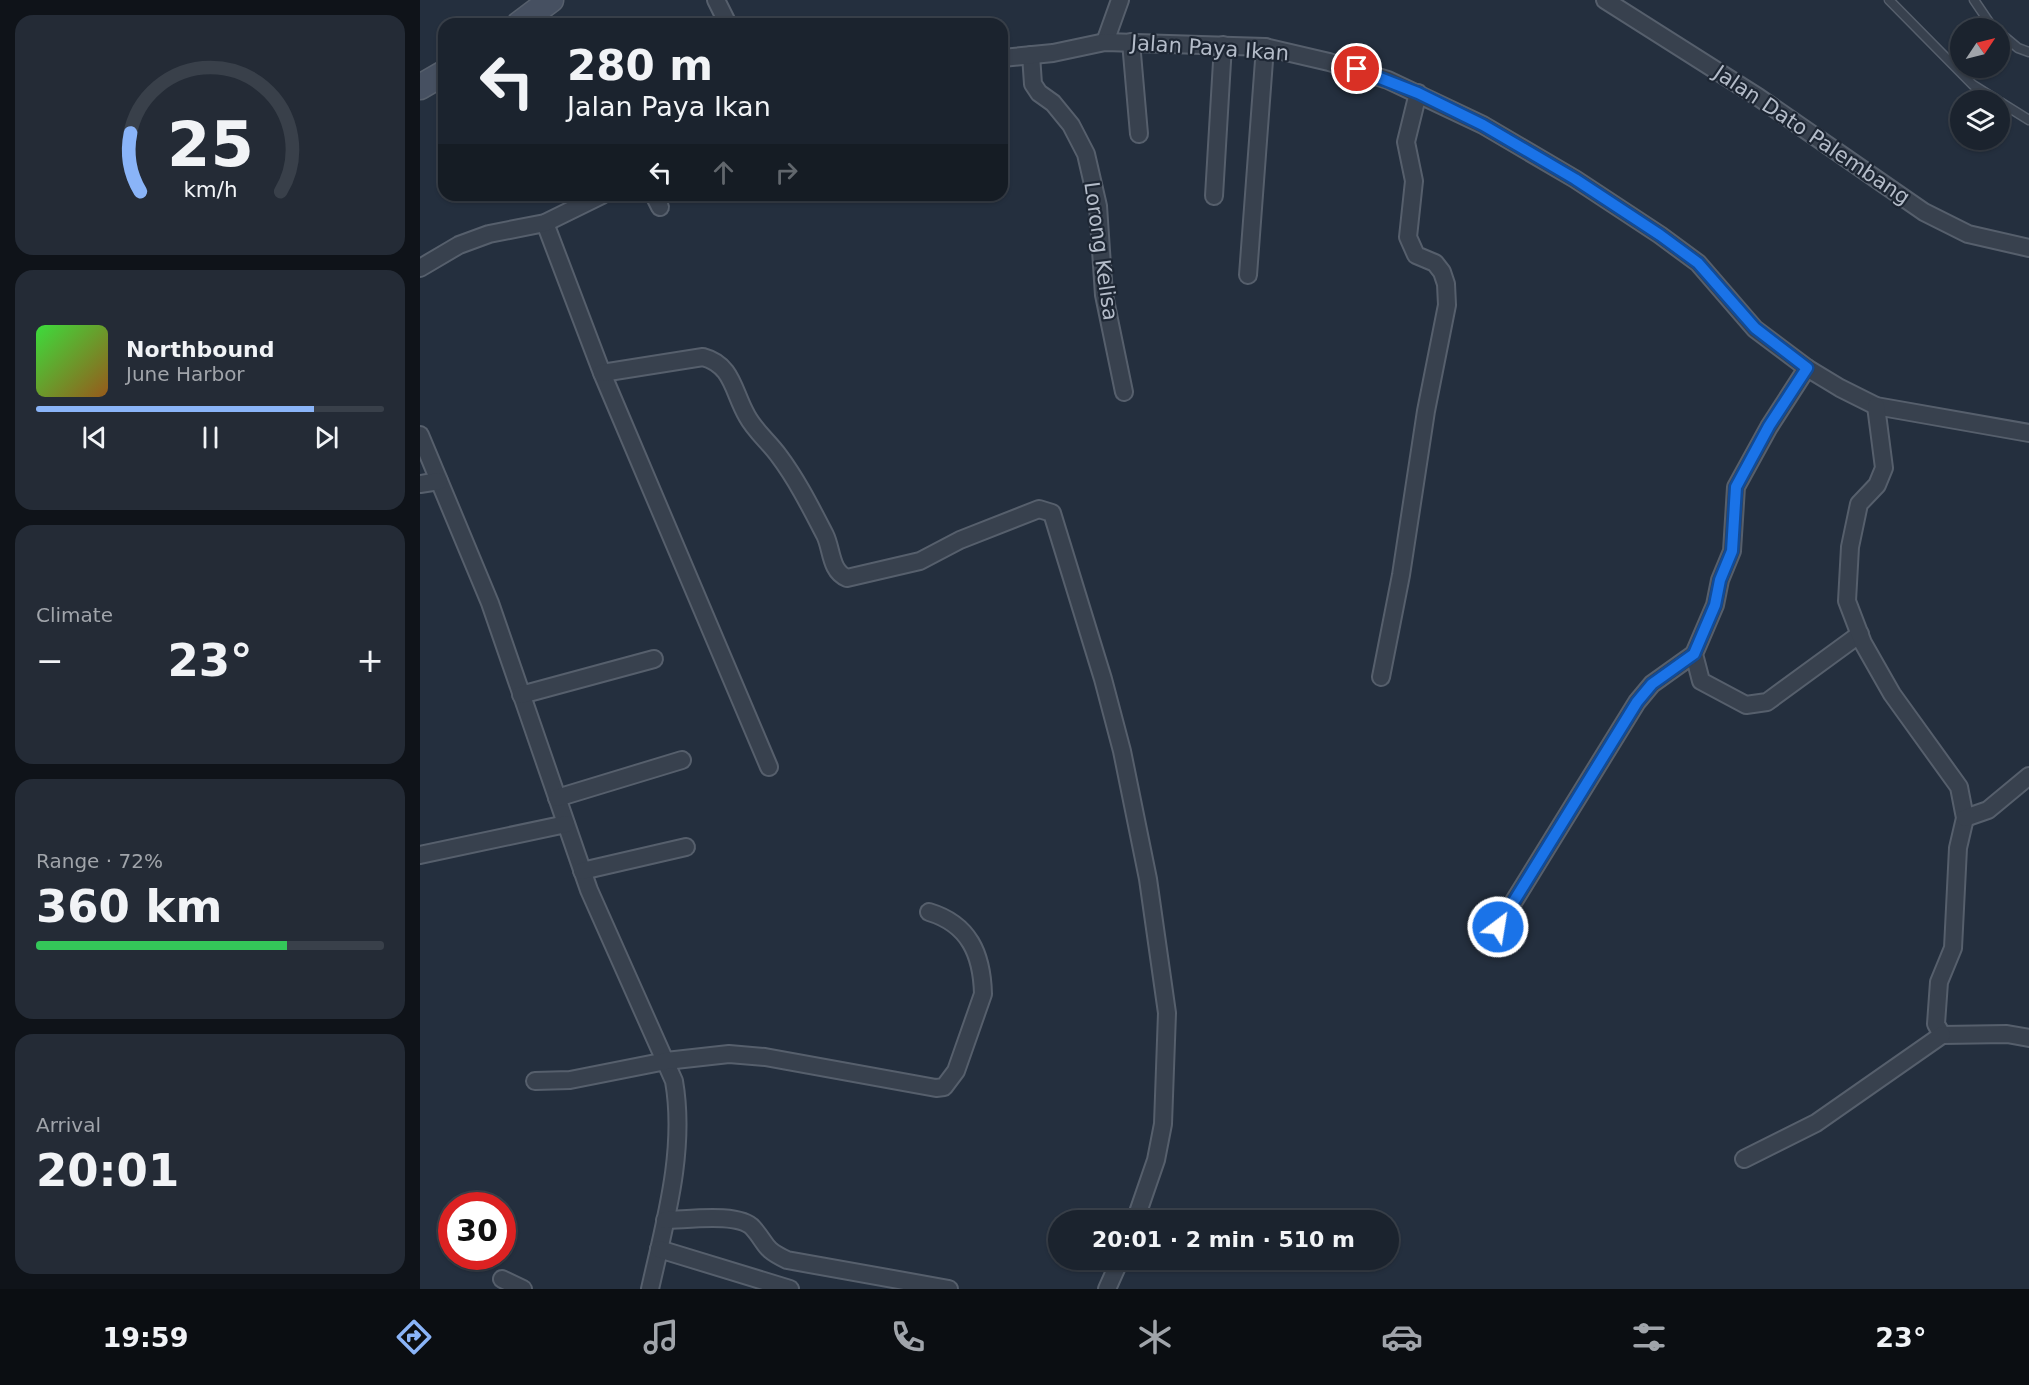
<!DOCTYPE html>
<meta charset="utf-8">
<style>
body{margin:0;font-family:"DejaVu Sans",sans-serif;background:#242b36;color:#f1f3f6;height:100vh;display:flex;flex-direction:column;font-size:22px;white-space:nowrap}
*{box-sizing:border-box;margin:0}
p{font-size:20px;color:#a0a4aa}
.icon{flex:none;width:33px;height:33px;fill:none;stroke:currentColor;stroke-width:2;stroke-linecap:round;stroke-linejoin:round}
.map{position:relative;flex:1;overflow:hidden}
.side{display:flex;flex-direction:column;gap:15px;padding:15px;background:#0f1319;width:420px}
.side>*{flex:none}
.banner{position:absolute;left:18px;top:18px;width:570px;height:183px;border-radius:18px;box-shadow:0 2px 4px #0004,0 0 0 2px #39404a;background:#1b232e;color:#f1f3f6;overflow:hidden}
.needle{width:39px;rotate:55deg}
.buttons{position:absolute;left:1530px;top:18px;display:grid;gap:12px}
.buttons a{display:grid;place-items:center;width:60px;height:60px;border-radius:50%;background:#1b232e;box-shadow:0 2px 4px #0004,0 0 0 2px #39404a;font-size:30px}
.speed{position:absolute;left:18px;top:1192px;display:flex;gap:12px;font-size:30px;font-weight:700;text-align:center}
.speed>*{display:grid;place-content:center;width:78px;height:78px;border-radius:50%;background:#1b232e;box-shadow:0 2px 4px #0004,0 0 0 2px #39404a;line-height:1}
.speed .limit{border:9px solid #d22;background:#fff;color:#111}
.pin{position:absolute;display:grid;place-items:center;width:51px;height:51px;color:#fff;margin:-26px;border:3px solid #fff;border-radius:50%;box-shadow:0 2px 6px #0007}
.me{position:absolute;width:66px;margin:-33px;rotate:31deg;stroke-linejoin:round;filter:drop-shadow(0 0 4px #0008)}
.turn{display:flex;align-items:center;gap:21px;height:126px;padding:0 30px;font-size:27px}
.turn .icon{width:78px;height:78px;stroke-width:2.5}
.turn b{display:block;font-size:42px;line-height:51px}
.lanes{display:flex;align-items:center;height:57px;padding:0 30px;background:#0003;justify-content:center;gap:30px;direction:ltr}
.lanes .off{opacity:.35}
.big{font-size:45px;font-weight:700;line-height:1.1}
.side .tile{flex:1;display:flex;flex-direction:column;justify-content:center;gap:9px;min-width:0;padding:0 21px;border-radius:18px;background:#242b36}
.side .dial{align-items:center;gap:0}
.dial svg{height:156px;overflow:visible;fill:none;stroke:#39404a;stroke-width:7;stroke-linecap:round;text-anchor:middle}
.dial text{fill:#f1f3f6;stroke:none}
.song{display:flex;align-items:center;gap:18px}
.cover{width:72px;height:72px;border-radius:9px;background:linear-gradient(135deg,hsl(120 70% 55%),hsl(30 70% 35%))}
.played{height:6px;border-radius:3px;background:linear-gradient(90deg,#8ab4f8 80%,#39404a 80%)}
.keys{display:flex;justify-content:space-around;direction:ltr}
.heat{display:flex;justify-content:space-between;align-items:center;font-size:33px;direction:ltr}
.charge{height:9px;border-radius:4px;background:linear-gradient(90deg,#34c759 72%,#39404a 0)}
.trip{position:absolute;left:628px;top:1210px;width:351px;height:60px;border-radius:30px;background:#1b232e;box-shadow:0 2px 4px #0004,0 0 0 2px #39404a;font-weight:700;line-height:60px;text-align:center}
.menu{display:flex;height:96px;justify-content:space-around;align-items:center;background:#0b0e12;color:#a0a4aa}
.menu .icon{width:42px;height:42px}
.menu .active{color:#8ab4f8}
.menu b{font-size:27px;color:#f1f3f6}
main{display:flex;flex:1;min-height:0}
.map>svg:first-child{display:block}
</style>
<main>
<section class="side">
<div class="tile dial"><svg viewBox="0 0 100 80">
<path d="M14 69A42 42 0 1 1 86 69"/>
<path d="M14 69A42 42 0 0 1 9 39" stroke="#8ab4f8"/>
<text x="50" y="56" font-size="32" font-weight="700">25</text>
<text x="50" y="72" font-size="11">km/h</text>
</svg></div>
<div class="tile">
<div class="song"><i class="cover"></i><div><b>Northbound</b><p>June Harbor</p></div></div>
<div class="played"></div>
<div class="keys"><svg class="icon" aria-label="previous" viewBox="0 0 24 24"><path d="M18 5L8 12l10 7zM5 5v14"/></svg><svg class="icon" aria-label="pause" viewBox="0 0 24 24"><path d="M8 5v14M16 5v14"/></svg><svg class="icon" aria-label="next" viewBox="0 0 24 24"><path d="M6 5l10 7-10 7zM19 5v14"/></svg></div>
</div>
<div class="tile"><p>Climate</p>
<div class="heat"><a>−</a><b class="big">23°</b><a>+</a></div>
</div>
<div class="tile"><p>Range · 72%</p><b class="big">360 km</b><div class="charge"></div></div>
<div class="tile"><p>Arrival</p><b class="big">20:01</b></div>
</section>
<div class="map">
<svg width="1609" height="1289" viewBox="0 0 1609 1289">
<rect width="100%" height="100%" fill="#242f3e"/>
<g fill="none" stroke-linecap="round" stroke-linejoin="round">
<defs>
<g id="service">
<path d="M1469 0 1553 85 1577 100"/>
<path d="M1554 0 1573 28"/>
<path d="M1580 33 1598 48 1609 52"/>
<path d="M1580 102 1609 120"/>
</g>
<g id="minor">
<path d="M296 0 308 24"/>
<path d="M1185 0 1338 97 1504 212 1548 234 1609 248"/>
<path d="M685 42 700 0"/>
<path d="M711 42 719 134"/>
<path d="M611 55 613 84 619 93 633 103 651 125 666 154 678 206 684 295 704 392"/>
<path d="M582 58 633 53 685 42 845 47 909 62 968 80 1063 125 1155 179 1240 235 1278 263 1335 329 1387 368 1420 388 1456 406 1609 433"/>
<path d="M234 195 240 207"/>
<path d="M794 196 803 45"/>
<path d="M125 223 182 373 349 767"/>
<path d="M0 268 39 245 69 234 125 223 182 195"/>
<path d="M828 275 845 47"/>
<path d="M1387 368 1349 427 1316 487 1312 551 1300 580 1295 605 1274 654 1281 681 1326 705 1347 702 1440 634"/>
<path d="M182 373 283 357C313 365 313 392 327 416 335 431 349 442 359 456 377 480 391 508 405 535 412 549 410 571 427 578L500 561 540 540 619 509 632 513 683 679 702 751 728 879 747 1013 743 1124 736 1160 715 1221"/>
<path d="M1456 406 1464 468 1457 485 1439 504 1430 547 1427 601 1443 643 1472 694 1539 787 1545 818 1538 848 1533 948 1519 982 1516 1024 1522 1035 1587 1034 1609 1038"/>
<path d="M0 435 70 603 169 890 254 1081C266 1150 245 1222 230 1289"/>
<path d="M0 484 19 481"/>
<path d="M961 677 981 575 1006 411 1027 305 1026 284 1022 272 1015 263 996 255 988 237 994 181 986 142 998 93"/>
<path d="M101 695 234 659"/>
<path d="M137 798 262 760"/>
<path d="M1545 818 1568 810 1609 776"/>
<path d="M0 855 146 824"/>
<path d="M162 871 266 847"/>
<path d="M1078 927 1217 702 1232 684 1274 654"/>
<path d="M115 1081 150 1080 246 1061 309 1054 345 1057 516 1088 524 1087 536 1071 563 994C562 954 549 924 509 912"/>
<path d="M1324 1159 1396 1123 1522 1035"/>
<path d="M245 1220C266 1220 319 1212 333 1228 348 1245 342 1248 367 1260L529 1289"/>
<path d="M239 1249 370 1289"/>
<path d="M82 1279 103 1289"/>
<path d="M687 1289 700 1260"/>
</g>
<g id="secondary">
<path d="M99 24 131 0"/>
<path d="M0 87 24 73"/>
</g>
</defs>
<use href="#service" stroke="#565f6c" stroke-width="11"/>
<use href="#minor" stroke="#565f6c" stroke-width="20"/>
<use href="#secondary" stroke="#565f6c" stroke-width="27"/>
<use href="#service" stroke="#38414e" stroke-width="8"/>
<use href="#minor" stroke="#38414e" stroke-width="16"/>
<use href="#secondary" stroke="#465061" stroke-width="24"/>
</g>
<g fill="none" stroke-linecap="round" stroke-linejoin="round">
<defs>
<path id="route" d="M937 69 998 93 1063 125 1155 179 1240 235 1278 263 1335 328 1387 368 1349 426 1316 487 1312 551 1300 580 1295 605 1274 654 1232 684 1217 702 1078 927"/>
</defs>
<use href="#route" stroke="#114b97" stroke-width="15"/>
<use href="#route" stroke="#1a73e8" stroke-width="10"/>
</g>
<g text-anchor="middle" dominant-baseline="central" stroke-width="4.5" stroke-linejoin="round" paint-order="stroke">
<g font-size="21" fill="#b4bcc9" stroke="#1d2633">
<text transform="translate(790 48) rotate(4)">Jalan Paya Ikan</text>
<text transform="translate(1392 135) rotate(34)">Jalan Dato Palembang</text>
<text transform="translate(681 251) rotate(82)">Lorong Kelisa</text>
</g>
</g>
</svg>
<div class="buttons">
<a><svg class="needle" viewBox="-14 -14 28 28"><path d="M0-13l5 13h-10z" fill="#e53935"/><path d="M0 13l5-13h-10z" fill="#a0a4aa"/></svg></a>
<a><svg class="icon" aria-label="layers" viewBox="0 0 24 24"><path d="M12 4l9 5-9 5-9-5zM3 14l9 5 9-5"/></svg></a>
</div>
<div class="speed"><div class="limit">30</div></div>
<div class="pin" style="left:937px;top:69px;background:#d93025"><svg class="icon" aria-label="arrive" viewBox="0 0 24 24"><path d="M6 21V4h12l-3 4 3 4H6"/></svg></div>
<svg class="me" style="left:1078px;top:927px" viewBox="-20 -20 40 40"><circle r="17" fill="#1a73e8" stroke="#fff" stroke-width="3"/><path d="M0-11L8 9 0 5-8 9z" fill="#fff"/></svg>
<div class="trip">20:01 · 2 min · 510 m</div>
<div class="banner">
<div class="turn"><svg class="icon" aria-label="left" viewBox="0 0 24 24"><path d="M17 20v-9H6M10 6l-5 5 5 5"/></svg><div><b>280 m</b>Jalan Paya Ikan</div></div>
<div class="lanes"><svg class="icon" aria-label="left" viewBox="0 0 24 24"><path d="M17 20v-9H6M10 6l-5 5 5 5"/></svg><svg class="icon off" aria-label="ahead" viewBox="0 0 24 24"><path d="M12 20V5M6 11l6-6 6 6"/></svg><svg class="icon off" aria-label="right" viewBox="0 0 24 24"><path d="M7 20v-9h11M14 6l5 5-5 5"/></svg></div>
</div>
</div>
</main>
<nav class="menu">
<b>19:59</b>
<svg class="icon active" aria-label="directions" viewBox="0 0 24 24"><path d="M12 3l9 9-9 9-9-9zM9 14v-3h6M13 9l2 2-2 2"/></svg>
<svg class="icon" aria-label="music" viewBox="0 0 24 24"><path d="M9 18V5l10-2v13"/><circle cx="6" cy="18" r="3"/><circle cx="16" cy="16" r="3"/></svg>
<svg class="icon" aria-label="phone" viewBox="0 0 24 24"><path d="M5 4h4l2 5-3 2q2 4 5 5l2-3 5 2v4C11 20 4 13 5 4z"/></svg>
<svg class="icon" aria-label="climate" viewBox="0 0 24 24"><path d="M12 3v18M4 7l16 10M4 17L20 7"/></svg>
<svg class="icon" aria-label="car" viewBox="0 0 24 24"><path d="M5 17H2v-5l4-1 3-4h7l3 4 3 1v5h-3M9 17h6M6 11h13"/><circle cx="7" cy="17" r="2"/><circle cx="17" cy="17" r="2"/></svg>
<svg class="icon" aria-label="filters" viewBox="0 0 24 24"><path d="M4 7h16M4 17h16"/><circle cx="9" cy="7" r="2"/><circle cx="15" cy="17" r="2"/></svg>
<b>23°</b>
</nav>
